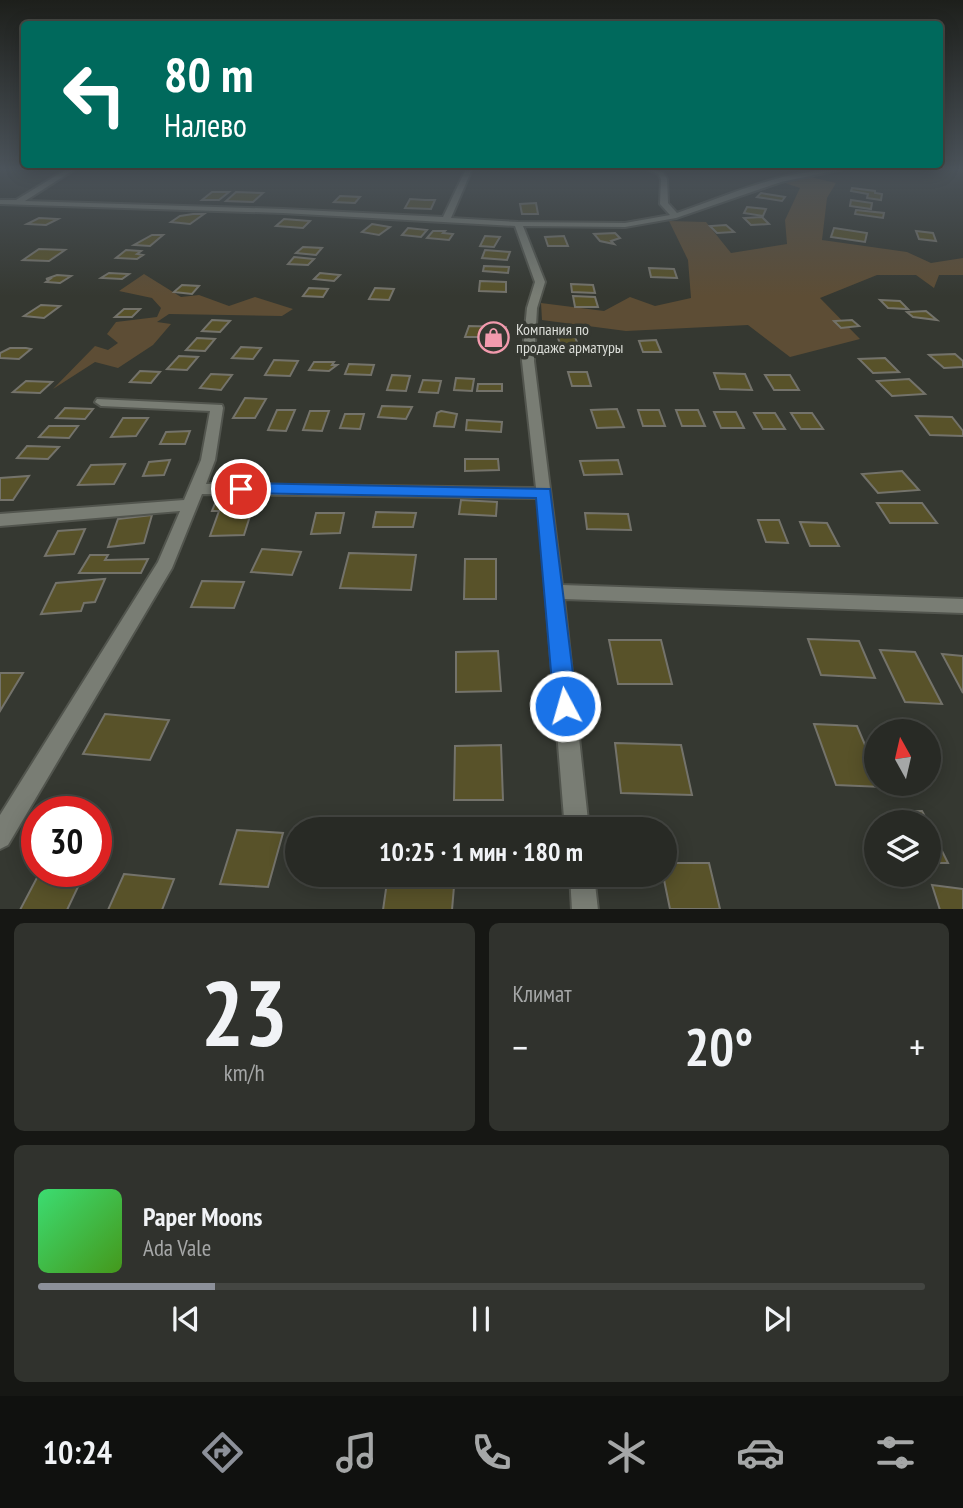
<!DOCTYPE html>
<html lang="ru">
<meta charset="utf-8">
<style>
body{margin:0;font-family:"PT Sans Narrow",sans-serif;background:#30322d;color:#f1f3f6;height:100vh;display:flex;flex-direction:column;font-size:26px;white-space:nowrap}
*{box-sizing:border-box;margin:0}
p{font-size:23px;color:#a5a7a7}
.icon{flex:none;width:38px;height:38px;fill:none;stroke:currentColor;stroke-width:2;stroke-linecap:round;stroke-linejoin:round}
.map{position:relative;height:909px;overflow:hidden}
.details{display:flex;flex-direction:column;gap:14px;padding:14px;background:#161714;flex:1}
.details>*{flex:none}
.banner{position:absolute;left:21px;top:21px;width:922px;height:147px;border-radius:7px;box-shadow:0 4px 18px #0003,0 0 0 2px #444642;background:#00695c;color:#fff;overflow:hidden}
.needle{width:46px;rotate:352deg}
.tools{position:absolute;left:864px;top:719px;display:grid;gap:14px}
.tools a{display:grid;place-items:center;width:77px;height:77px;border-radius:50%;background:#282a25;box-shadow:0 4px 18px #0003,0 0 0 2px #444642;font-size:35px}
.speed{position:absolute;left:21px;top:796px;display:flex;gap:14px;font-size:35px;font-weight:700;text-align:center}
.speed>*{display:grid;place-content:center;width:91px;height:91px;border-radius:50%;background:#282a25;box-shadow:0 4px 18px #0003,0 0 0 2px #444642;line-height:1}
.speed .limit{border:10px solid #d22;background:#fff;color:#111}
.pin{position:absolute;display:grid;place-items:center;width:60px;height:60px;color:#fff;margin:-30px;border:4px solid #fff;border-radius:50%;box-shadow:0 2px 7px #0007}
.me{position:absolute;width:77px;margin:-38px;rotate:354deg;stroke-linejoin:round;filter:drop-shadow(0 0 5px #0008)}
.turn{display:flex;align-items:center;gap:24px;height:147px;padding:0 28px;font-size:32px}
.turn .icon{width:91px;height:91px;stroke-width:2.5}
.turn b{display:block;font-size:49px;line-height:60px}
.big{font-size:52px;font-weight:600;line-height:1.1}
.details .tile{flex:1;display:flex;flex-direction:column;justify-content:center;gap:10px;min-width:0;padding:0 24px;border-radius:10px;background:#30322d}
.details .dial{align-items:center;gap:0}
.dial b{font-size:91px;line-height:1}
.song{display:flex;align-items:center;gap:21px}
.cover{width:84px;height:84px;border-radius:10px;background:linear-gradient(135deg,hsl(140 70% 55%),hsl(100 70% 35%))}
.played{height:7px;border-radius:4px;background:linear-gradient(90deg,#8c9099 20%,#444642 20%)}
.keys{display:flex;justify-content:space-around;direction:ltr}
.heat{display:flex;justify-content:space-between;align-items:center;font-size:38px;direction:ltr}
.details .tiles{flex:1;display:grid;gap:14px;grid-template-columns:1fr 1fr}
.tile:last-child{grid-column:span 2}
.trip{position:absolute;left:285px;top:817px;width:392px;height:70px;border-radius:35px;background:#282a25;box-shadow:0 4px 18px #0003,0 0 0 2px #444642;font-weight:600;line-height:70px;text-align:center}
.tab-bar{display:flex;height:112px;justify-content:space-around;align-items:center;background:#10110f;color:#a5a7a7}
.tab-bar .icon{width:49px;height:49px}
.tab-bar .active{color:#8c9099}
.tab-bar b{font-size:32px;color:#f1f3f6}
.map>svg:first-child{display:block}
</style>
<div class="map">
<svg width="963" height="910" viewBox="0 0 963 910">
<rect width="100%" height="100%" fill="#353831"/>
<g fill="#5d4d35">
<path d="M810 177 836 183 827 198 822 240 907 252 931 263 963 258V275H939L934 288 916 275H877L820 298 860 339 790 357 748 325 626 331 542 320 541 303 604 311 630 297 655 306 691 298 688 260 669 221 706 222 731 253 787 244 785 220 800 188 779 181Z"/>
<path d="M144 274 181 297 199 295 229 306 255 297 293 309 282 316 169 314 157 322 171 324 153 345 118 368 95 362 53 389 95 346 108 350 118 343 107 334 116 322 157 317 161 308 152 298 119 291Z"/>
</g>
<g fill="#585229" stroke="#74736b" stroke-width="2">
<path d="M852 188 875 191V193L882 194 881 200 867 198 868 194 851 191Z"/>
<path d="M212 192H229L219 200H202Z"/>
<path d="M236 192 263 193 253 202 226 201Z"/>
<path d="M761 193 785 197 782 201 757 197Z"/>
<path d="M340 196 360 197 355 203 334 202Z"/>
<path d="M410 199 425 200H435L431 209 405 208Z"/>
<path d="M851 200 872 203 871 209 850 206Z"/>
<path d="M536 203 538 214H522L520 204Z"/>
<path d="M747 207 766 209 763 216 744 213Z"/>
<path d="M856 210 884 213 883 218 855 214Z"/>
<path d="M193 214H204L190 224 171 222 180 216Z"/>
<path d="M762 217 769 224 751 225 744 218Z"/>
<path d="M39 218 58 219 46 225 27 224Z"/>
<path d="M284 219 310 221 303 228 276 226Z"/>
<path d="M372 224 390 227 379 235 362 232Z"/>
<path d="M726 225 734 232 717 233 710 226Z"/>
<path d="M408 228 427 230 421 237 402 235Z"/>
<path d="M834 228 867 233 865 242 831 237Z"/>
<path d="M433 231H445L443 233 453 234 449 240 427 238Z"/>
<path d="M916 231 933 233 936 241 919 239Z"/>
<path d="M615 233 620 238 611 241 614 244 600 241 594 234Z"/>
<path d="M152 235H163L150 246 134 245Z"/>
<path d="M485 236 500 237 494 247 480 246Z"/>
<path d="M564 236 568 246H548L545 237Z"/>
<path d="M303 247 322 248 316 255 296 253Z"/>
<path d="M39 249 65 250 49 261 23 260Z"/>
<path d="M126 250 141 251 137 254 143 255 137 259 116 258Z"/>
<path d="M485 250 510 252 507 260 482 258Z"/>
<path d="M294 257 314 259 308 265 288 264Z"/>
<path d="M484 266 509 267 508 273 483 271Z"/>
<path d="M649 268 674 269 677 278 651 277Z"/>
<path d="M109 273 129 274 122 279 101 278Z"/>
<path d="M320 273 340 275 334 281 314 279Z"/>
<path d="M57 275 71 276 60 283 46 282 50 279H46Z"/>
<path d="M480 281 506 282V292L479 291Z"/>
<path d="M571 284 593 285 595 293 572 292Z"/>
<path d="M182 285 199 286 192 294 174 292Z"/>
<path d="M309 288 328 289 323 297 303 296Z"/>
<path d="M375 288 394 289 389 300 369 299Z"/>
<path d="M573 296 595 297 598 307H575Z"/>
<path d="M880 300 900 301 908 309 888 308Z"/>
<path d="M41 305 60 306 44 318 24 316Z"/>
<path d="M124 309H140L132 317H115Z"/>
<path d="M926 311 937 320 913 317 907 312Z"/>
<path d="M212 320 230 321 220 332 202 331Z"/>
<path d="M852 320 859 326 841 328 834 321Z"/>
<path d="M469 326 506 327V337H465Z"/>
<path d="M555 329H572L580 350H562Z"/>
<path d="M197 338 215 339 205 351 186 350Z"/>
<path d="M656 340 661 352H643L639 341Z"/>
<path d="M241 347 261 348 253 359 232 358Z"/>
<path d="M10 348H26L31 349 19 359 0 358V353Z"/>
<path d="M955 354 963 361V367L944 368 929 355Z"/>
<path d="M179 356 198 357 187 370 167 369Z"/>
<path d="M885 358 899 372 873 373 859 359Z"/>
<path d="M274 360 298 361 290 376 265 375Z"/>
<path d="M314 362H334L332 365H337L329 371 309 370Z"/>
<path d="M349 364 374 365 371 375 345 374Z"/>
<path d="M140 371 160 372 151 383 130 382Z"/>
<path d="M568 372H587L591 386H572Z"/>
<path d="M714 373 745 374 752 390 720 389Z"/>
<path d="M211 374 232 375 221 390 200 388Z"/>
<path d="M392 375 410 376 406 391 387 390Z"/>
<path d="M765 375H790L799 390H774Z"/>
<path d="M456 378 474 379 472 391 454 390Z"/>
<path d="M909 379 925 394 892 396 877 381Z"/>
<path d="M423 380 441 381 438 393 419 392Z"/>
<path d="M26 381 52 382 40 393 13 392Z"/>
<path d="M478 384H502V391H477Z"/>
<path d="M245 398 266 399 255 418H233Z"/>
<path d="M382 406 412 407 406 419 378 417Z"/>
<path d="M65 408 93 409 85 419 56 418Z"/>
<path d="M617 409 624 427 597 428 591 410Z"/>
<path d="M277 410H295L286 431 268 430Z"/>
<path d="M638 410H659L665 426H643Z"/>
<path d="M676 410H698L705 426H682Z"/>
<path d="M310 411H329L322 431 303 430Z"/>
<path d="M441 411 457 414 454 427 434 426 437 413Z"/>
<path d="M714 412H736L744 428H721Z"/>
<path d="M754 413H775L785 429H763Z"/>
<path d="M791 413H812L823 429H801Z"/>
<path d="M345 414H364L360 429 340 428Z"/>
<path d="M916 416 952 417 963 431V436L930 435Z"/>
<path d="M123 418H148L136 436 111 437Z"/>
<path d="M467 420 502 422 501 432 466 430Z"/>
<path d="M49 426H78L69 438 39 437Z"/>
<path d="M190 431 185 444H160L166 432Z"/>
<path d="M27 446 59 447 48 459 17 458Z"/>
<path d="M465 459H498L499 470 465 471Z"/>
<path d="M170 460 164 475 143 476 149 462Z"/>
<path d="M618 460 622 474 584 475 580 461Z"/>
<path d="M125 464 114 484 78 485 91 465Z"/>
<path d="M902 471 919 490 878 493 862 474Z"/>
<path d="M29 476 13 500H0V478Z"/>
<path d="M255 500 244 535 210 536 219 511H212L216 501Z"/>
<path d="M461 500 497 502 496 516 459 514Z"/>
<path d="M877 503H922L937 523H890Z"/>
<path d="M376 512 416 513 413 527H373Z"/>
<path d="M316 513H344L340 533 311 534Z"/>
<path d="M585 513 628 514 631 530 587 529Z"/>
<path d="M152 515 144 543 108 547 118 519Z"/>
<path d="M758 520H779L788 543 766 542Z"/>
<path d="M800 522 827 523 839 546H810Z"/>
<path d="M85 529 74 554 45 556 58 531Z"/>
<path d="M262 549 301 552 292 575 251 572Z"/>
<path d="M349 553 416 555 411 590 340 588Z"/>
<path d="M90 555H108L105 560 148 559 141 573H79Z"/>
<path d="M465 559H496V599H464Z"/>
<path d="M105 579 95 602 84 603 81 611 41 614 56 583Z"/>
<path d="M202 581 244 582 234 608 191 607Z"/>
<path d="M808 639 859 641 875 678 821 675Z"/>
<path d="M609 640H661L672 684H618Z"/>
<path d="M880 650 915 652 942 704 905 702Z"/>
<path d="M498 651 501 691 456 692V652Z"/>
<path d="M942 654 963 656V693Z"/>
<path d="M0 673H23L0 711Z"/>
<path d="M105 714 169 720 150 760 83 754Z"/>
<path d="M814 724 857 726 877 773V784H881L882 787 836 785Z"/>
<path d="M615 743 681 745 692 795 621 793Z"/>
<path d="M501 745 503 800H454L455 746Z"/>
<path d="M922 811 928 822H896L891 812Z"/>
<path d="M929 825 948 863H929Z"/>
<path d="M237 830 283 833 268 887 220 884Z"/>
<path d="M665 863H709L720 909H670L663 875Z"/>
<path d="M40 872H85L67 910H20Z"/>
<path d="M124 874 174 879 162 910H108Z"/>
<path d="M388 875H455L452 910H383Z"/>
<path d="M932 885 963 889V910H940Z"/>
</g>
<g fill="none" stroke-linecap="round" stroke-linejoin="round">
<defs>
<g id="minor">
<path d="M67 169H75L25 201 283 209 443 217 466 169H472L451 218 518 222 625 223 670 215 660 204 661 179 658 174 646 169 663 172 667 179 668 203 677 213C731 194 786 169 843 169L781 182 676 218 625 227 523 226 545 282 537 308 534 361 562 585 963 599V613L564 599 589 830H565L538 498 202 494 172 568 8 845 0 849V815L158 562 180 511 0 526V514L184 500 201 460 210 411 101 406 95 402 97 399 222 405 223 408 215 460 206 484 536 488 522 361 527 308 535 282 515 226 283 213 0 204V200H16Z"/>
<path d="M570 875H594L598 910H572Z"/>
</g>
</defs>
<use href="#minor" stroke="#52554e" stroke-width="4"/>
<use href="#minor" fill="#797d74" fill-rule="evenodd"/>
</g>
<linearGradient id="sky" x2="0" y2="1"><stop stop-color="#1d1f1b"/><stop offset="0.57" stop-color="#4b535a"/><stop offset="1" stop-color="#4b535a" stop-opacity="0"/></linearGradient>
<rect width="963" height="296" fill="url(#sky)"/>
<path fill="#1a73e8" stroke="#114b97" stroke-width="2" d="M241 483 550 489 577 706 573 714 565 717 557 714 554 706 536 498 235 493 232 489Z"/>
<defs>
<symbol id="shop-ring" viewBox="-11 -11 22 22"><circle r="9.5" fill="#353831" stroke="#f29aad" stroke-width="1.5"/><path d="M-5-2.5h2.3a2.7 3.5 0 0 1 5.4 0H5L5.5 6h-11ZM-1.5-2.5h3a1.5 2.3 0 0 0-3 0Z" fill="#f29aad"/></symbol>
</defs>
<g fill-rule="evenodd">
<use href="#shop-ring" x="476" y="320" width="35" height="35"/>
</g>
<g text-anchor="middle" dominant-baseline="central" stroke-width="7" stroke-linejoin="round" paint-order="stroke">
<g font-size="16" fill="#dbddd8" stroke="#353831" text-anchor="start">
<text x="516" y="329">Компания по<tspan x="516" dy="18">продаже арматуры</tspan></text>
</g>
</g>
</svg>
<div class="tools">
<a><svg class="needle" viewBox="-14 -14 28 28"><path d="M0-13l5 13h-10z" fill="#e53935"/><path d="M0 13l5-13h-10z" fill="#a5a7a7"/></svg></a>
<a><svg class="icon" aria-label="layers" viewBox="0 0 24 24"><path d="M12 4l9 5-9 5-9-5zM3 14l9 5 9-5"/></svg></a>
</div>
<div class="speed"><div class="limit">30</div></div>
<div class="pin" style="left:241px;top:489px;background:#d93025"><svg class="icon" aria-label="arrive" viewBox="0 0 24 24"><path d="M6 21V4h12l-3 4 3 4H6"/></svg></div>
<svg class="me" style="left:565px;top:706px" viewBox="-20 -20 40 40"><circle r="17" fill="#1a73e8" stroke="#fff" stroke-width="3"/><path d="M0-11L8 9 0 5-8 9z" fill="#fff"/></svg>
<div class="trip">10:25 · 1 мин · 180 m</div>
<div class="banner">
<div class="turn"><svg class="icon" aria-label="left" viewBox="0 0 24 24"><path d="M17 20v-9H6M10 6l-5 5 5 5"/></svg><div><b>80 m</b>Налево</div></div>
</div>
</div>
<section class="details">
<div class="tiles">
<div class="tile dial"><b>23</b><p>km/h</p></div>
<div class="tile"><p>Климат</p>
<div class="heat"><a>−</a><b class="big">20°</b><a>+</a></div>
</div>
<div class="tile">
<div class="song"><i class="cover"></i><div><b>Paper Moons</b><p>Ada Vale</p></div></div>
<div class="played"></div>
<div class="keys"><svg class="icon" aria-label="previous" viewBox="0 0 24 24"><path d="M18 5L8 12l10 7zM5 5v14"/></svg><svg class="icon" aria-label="pause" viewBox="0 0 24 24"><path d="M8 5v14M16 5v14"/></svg><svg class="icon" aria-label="next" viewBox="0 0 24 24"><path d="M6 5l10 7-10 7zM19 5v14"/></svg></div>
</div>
</div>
</section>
<nav class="tab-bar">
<b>10:24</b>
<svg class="icon active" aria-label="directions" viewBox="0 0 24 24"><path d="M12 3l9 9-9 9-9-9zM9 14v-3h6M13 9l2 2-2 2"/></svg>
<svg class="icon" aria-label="music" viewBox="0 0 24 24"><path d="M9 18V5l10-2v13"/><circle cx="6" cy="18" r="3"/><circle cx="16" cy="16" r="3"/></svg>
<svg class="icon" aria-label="phone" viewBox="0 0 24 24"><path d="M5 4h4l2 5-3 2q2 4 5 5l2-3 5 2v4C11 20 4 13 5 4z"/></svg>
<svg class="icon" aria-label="climate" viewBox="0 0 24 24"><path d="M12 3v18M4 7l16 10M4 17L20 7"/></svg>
<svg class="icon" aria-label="car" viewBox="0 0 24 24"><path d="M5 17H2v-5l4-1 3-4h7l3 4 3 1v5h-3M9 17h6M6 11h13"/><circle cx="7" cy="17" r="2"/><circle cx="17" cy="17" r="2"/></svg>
<svg class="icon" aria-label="filters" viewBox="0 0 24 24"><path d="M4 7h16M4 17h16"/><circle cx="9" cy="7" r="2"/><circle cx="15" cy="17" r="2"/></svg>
</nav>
